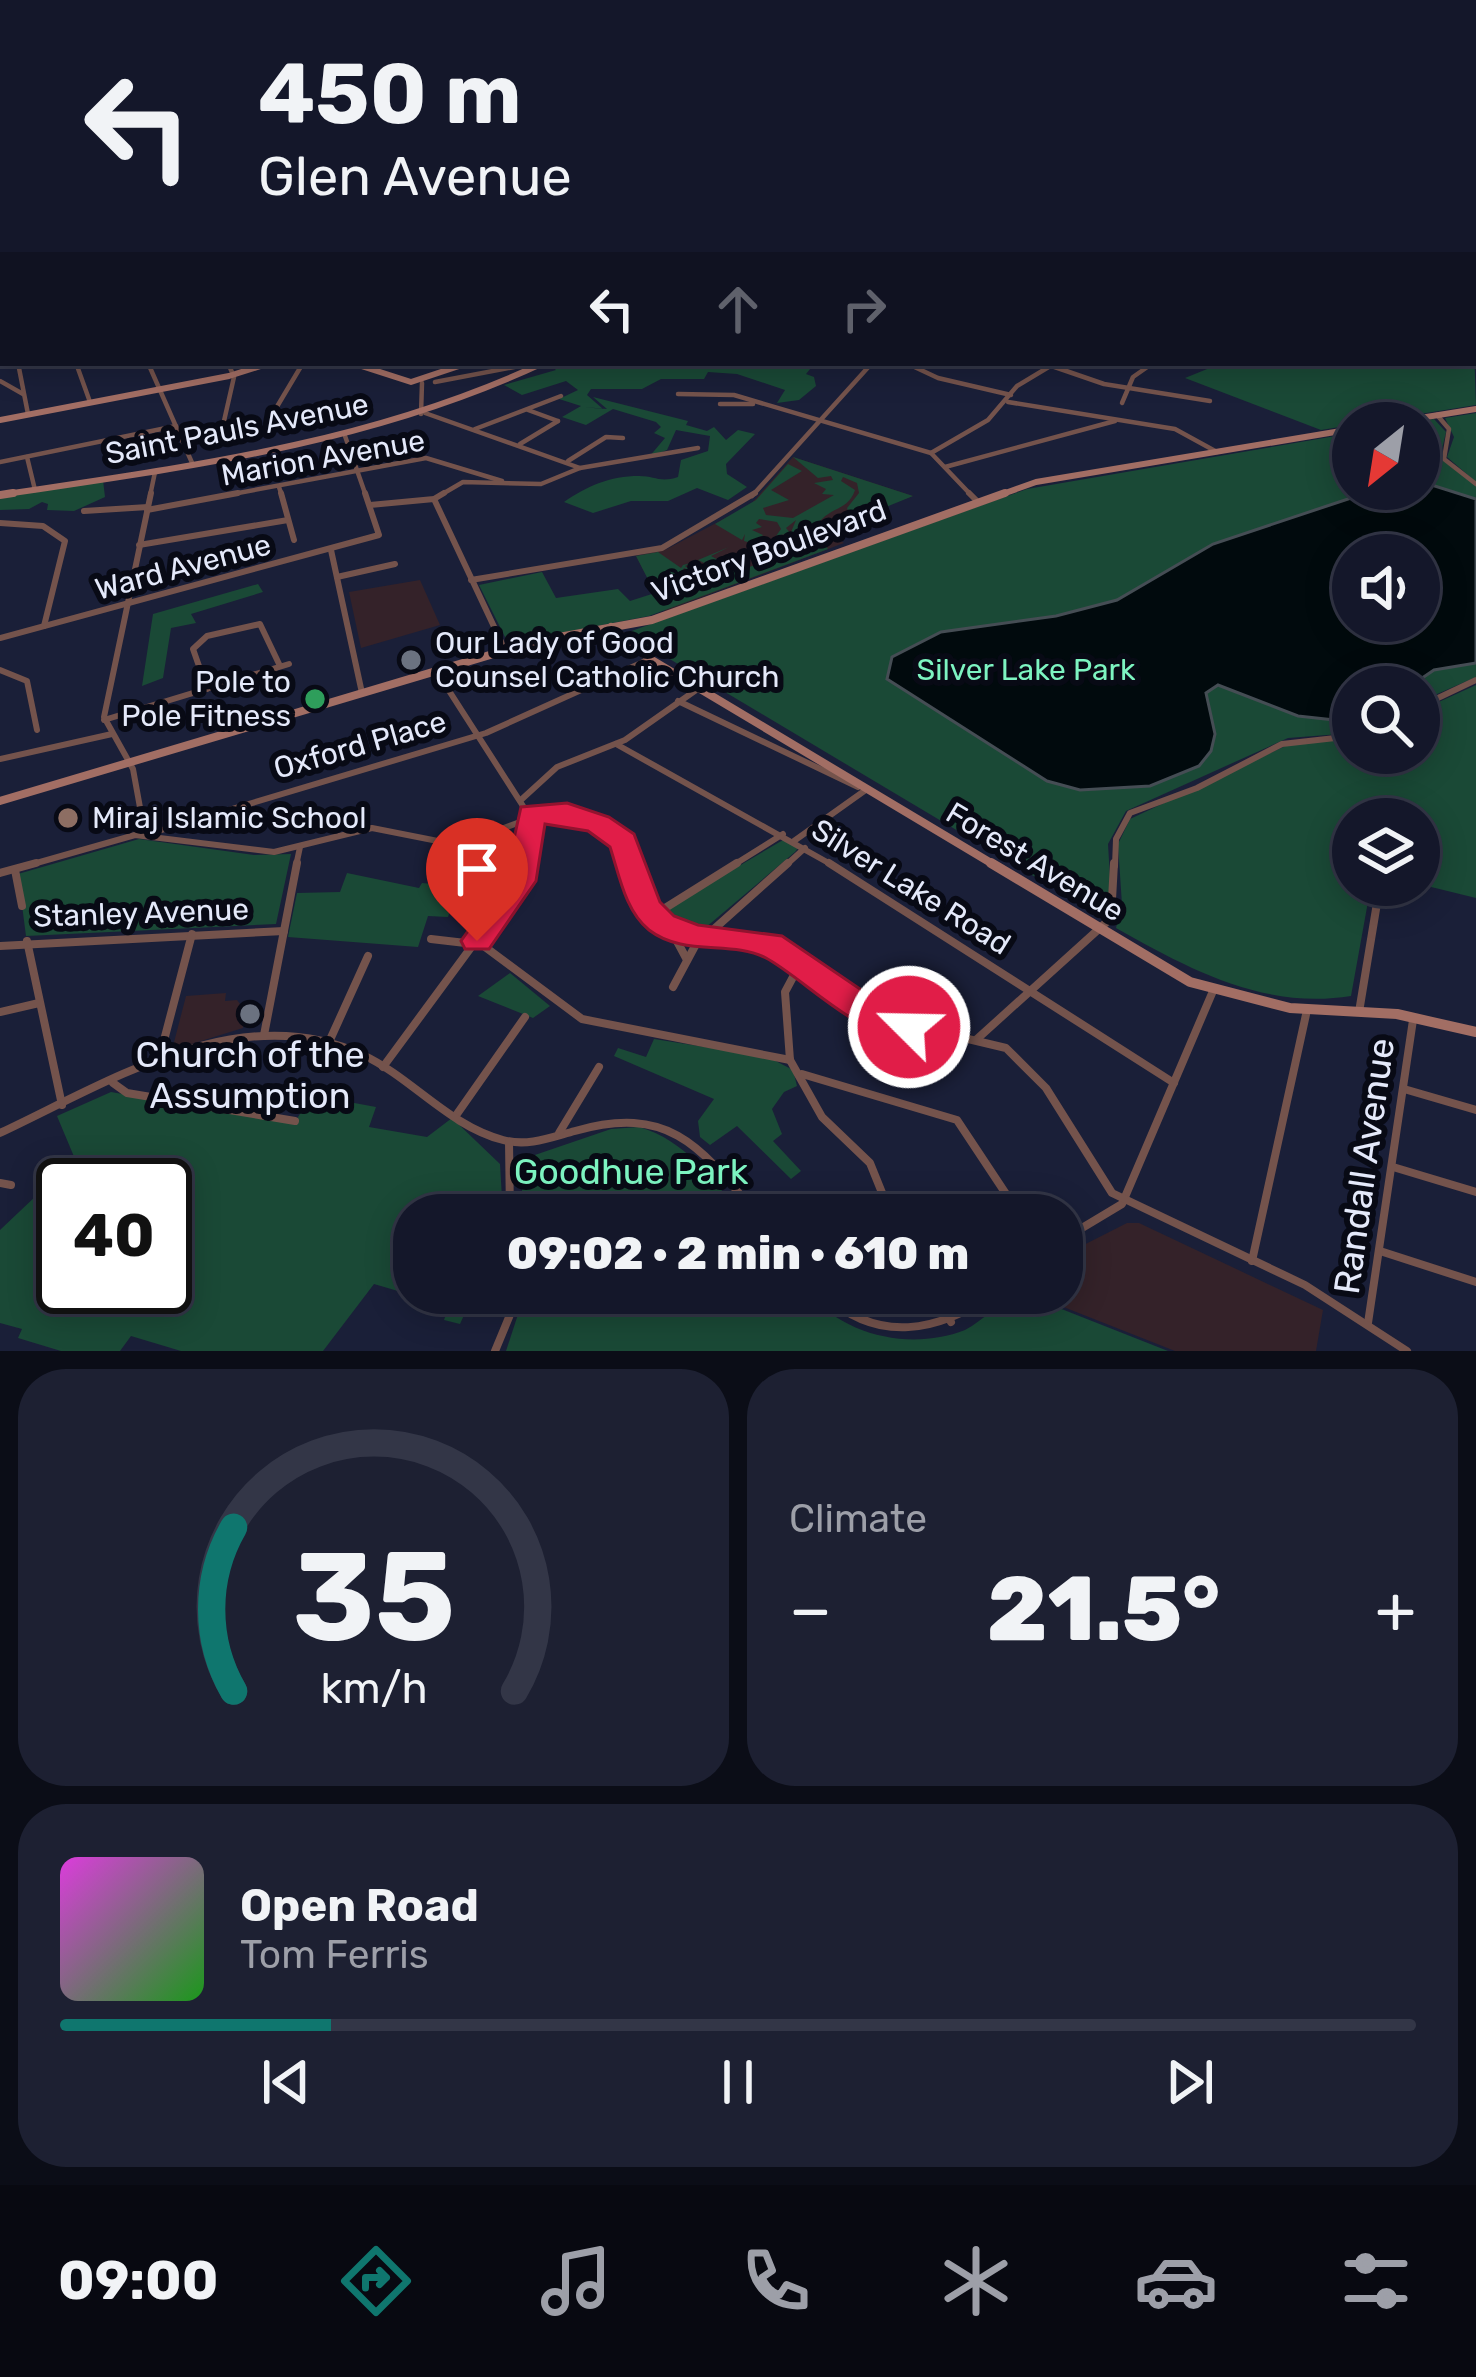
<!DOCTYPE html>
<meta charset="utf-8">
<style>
body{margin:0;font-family:Rubik,sans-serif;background:#1d2032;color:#f1f3f6;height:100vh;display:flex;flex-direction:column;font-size:45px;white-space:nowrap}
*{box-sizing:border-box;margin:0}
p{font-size:39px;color:#9d9fa8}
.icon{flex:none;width:66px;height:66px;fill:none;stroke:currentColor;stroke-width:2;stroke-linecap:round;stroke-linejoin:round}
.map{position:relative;height:1351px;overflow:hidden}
.sheet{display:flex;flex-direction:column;gap:18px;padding:18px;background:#0b0d17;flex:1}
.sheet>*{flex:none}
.banner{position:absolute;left:0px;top:0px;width:1476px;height:366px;box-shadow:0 6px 30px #0003,0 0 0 3px #333647;background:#14172a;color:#f1f3f6;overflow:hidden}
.needle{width:78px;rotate:210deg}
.controls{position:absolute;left:1332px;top:402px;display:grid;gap:24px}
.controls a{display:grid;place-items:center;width:108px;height:108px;border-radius:50%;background:#14172a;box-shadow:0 6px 30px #0003,0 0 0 3px #333647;font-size:60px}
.speed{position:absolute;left:36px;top:1158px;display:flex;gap:24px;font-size:60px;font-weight:700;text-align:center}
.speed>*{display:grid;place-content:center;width:156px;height:156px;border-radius:50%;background:#14172a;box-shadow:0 6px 30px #0003,0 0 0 3px #333647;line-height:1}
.speed .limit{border:6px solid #111;border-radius:18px;background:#fff;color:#111}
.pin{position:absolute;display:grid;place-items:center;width:102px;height:102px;color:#fff;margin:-123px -51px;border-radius:50% 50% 50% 0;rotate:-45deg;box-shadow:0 0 12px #0007}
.pin .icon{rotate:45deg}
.me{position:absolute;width:132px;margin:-66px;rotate:293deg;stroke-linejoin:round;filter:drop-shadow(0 0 9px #0008)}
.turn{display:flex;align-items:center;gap:42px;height:252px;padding:0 60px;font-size:54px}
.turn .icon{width:156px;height:156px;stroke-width:2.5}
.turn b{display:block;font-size:84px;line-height:102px}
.lanes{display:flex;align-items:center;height:114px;padding:0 60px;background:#0003;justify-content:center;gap:60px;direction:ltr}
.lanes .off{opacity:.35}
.big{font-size:90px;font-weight:800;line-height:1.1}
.sheet .tile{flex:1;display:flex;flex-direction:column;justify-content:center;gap:18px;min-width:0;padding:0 42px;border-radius:48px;background:#1d2032}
.sheet .dial{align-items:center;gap:0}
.dial svg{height:312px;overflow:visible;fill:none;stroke:#333647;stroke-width:7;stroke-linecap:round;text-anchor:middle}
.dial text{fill:#f1f3f6;stroke:none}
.song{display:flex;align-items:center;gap:36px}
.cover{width:144px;height:144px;border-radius:18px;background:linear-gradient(135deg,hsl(300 70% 55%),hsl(120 70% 35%))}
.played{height:12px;border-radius:6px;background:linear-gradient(90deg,#0f766e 20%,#333647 20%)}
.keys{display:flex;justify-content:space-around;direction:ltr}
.heat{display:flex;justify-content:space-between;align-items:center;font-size:66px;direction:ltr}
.sheet .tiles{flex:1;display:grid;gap:18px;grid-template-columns:1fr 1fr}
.tile:last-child{grid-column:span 2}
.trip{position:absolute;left:393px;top:1194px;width:690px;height:120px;border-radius:48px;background:#14172a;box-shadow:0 6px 30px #0003,0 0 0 3px #333647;font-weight:800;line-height:120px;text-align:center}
.menu{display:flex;height:192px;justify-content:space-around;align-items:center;background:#080911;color:#9d9fa8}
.menu .icon{width:84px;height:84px}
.menu .active{color:#0f766e}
.menu b{font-size:54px;color:#f1f3f6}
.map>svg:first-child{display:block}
</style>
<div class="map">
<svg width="1476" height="1351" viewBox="0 0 1476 1351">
<rect width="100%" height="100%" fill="#1a1f38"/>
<g fill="#342229">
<path d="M793 457 913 496 833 525 828 531 844 543 665 611 636 556 667 549 750 505Z"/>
<path d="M420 580 440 625 361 648 349 592Z"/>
<path d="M226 993 225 1001 237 1000 243 1008V1028L172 1050 186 996Z"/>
<path d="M1127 1223H1139L1323 1310 1316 1351H1175L1028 1293H1062V1256Z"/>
</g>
<g fill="#1a4936" fill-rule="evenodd">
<path d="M1473 319 1476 405 1321 430 1185 378 1222 363H1473Z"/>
<path d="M548 363H815L806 374 814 377 816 386 799 400 777 403 785 390 737 374 708 372 704 379H661L642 389H591L587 395 603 409 584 407 607 409 593 397 688 421 686 425 707 431 714 427 726 440 738 430 755 434 726 464 727 474 747 487 728 500 697 488 668 501H631L593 513 564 502C587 486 610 476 639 476 655 476 660 483 678 477L681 460 708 451 710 436 676 430 667 450 649 457 665 438 654 433 661 427 656 422 613 409 586 425 562 417 581 406 559 399 578 390 566 381 522 395 504 385 556 370Z"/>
<path d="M1476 413V482L1447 457 1454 437 1445 418Z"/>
<path d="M1434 419 1446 432 1440 458 1476 486V677L1419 702V687H1353V733L1288 738 1126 811 1108 844 1111 894 1104 918 626 633 1027 489 1353 433V489H1419V423H1413ZM1353 555H1419V621H1353Z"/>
<path d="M793 457 913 496 827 531 824 520 832 524 850 516 847 508 859 493 857 483 843 477 841 481 855 490C849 509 833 507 821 520 805 539 794 559 762 549L789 537 796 520 786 528 790 533 776 536 781 529 777 522 759 519 756 523 762 527 752 530 763 535 755 544 744 541 745 534 742 540 715 524 756 500 788 464 802 471 771 490 789 500 763 508 766 515 793 518 834 495 822 494 826 489 814 483 833 480 831 476 818 478Z"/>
<path d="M103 480 105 497 74 511 47 510 48 504 42 502 29 509 0 510V496Z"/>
<path d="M816 532 828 549 649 616 513 642 507 641 479 585 542 572 556 598 618 589 630 601 655 593 636 556 658 552 681 568 683 565 691 563 685 566 691 571 684 568 682 574 701 582 722 571 719 564 715 568 698 560 729 547 711 556 738 571 802 548Z"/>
<path d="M258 584 263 592 191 614 196 623 171 628 163 678 142 686 153 614Z"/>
<path d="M1476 685V898L1419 884V819H1353V885H1371L1351 996C1264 1010 1189 969 1116 928L1122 905 1118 844 1130 819 1294 742 1353 739V753H1419V711Z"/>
<path d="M139 839 254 855 291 854 276 924 26 936 18 874Z"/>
<path d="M783 840 798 848 795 852 705 928 666 914 664 910Z"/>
<path d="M347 873 419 888 422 883 458 886 448 917 428 916 418 947 288 937 297 893 340 892Z"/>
<path d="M510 973 550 1006 533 1018 478 996Z"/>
<path d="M654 1039 768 1057 793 1070 797 1086 784 1092 772 1109 782 1134 773 1141 801 1171 791 1179 737 1126 710 1145 700 1137 698 1121 714 1099 614 1056 618 1048 646 1057Z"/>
<path d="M111 1092 294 1124 311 1095 376 1107 369 1127 427 1137 452 1118 500 1164 503 1215H414V1293H505L500 1312 469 1304 460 1324 444 1320 449 1306 374 1284 323 1351H181L131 1336 120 1351H61L18 1338 22 1329 0 1323V1230L75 1159 57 1116ZM63 1185H165V1287H63Z"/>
<path d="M639 1127C685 1140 712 1179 742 1215H523L521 1167 529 1157 611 1129Z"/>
<path d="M525 1293H808C845 1336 911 1351 965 1330 985 1320 1000 1300 1021 1293L1168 1351H506Z"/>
</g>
<path fill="#010a0d" stroke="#454d54" stroke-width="3" fill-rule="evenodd" d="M1419 481 1476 499V663L1434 670 1409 687H1353V722L1298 716 1218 685 1206 693 1215 734 1211 751 1199 766 1150 786 1080 790 1047 781 887 679 892 657 941 632 1056 616 1117 600 1213 544 1360 495 1361 489H1419ZM1353 555H1419V621H1353Z"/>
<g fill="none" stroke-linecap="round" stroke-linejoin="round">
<g stroke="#74534c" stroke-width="3">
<path d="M1157 0 1163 3"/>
<path d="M1226 0 1232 3"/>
<path d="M1438 0 1445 3"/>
<path d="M635 3 667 0"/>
<path d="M1005 3 1019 0"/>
<path d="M1093 3 1116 0"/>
<path d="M1197 3 1219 0"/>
<path d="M1403 3 1424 0"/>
</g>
<g stroke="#74534c" stroke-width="4.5">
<path d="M18 363 28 414"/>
<path d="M76 363 90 402"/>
<path d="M148 363 193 465"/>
<path d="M906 363 938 378 1011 395"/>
<path d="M1043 363 1104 384 1210 401"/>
<path d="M0 381 23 394"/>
<path d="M678 394 734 395 931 453 972 496"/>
<path d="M1008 402 1175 429 1217 452"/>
<path d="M1122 403 1133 377 1153 363"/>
<path d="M720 404H753"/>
<path d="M528 410 558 421"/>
<path d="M425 413 580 468"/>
<path d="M421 414 422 383"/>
<path d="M272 415 303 363"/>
<path d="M1437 415 1449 429 1444 459 1476 484"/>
<path d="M224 421 234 377 228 363"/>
<path d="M475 429 561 396"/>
<path d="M345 436 366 496"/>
<path d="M520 444 558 421"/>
<path d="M931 453 988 420 1017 386 1052 365"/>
<path d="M27 457 35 490"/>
<path d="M568 461 606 437 623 438"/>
<path d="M0 462 176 426"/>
<path d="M945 467 1115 421"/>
<path d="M279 487 282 496"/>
<path d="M150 496 155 472"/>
<path d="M222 496 426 458 502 481"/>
<path d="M439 496 463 482 541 484 580 468 698 448"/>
<path d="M752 496 872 363"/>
</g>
<g stroke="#74534c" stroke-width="6">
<path d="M151 493 104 717 133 769 145 835 486 733 650 659"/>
<path d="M281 493 294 540"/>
<path d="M969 493 977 501"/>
<path d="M434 499 505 650"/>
<path d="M370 505 434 499 444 493"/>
<path d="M147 510 238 493"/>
<path d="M84 511 148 507"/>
<path d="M0 523 43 526 65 541 44 626"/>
<path d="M139 545 288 520"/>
<path d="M331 550 362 693"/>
<path d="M337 577 395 564"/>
<path d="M471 580 662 548 755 493"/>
<path d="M0 638 379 535 365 493"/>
<path d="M0 670 27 681 37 730"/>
<path d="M437 672 532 820 523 866"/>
<path d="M207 689 193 649 207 636 260 624 280 666"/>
<path d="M678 701 858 787"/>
<path d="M1419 707 1476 680"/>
<path d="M104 720 289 664"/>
<path d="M616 744 834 866"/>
<path d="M0 759 112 734"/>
<path d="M522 799 557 767 625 740 699 688"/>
<path d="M794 841 867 789"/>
<path d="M296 866 300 847"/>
<path d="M732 866 783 834"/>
<path d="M785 866 805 848"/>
<path d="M1115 866 1116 839 1130 813 1197 788 1282 744 1353 736"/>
</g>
<g stroke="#74534c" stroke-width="8">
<path d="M829 863 1174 1083"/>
<path d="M15 870 22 906"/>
<path d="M654 915 737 863"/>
<path d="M671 930 686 958"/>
<path d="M431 939 474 944"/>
<path d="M27 941 62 1105"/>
<path d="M477 941 582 1019 790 1060"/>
<path d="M0 946 284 931"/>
<path d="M800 964 785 992 790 1060 822 1117 870 1163 891 1215"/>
<path d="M673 987 695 946 788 863"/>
<path d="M0 1012 39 1003"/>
<path d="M1359 1012 1380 885"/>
<path d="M264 1035 297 863"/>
<path d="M977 1039 1111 918 1114 863"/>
<path d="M329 1042 368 956"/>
<path d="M158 1063 192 934"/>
<path d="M383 1067 520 881 524 863"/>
<path d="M802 1074 957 1120 1020 1215"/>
<path d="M113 1083 127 1093 295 1121"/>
<path d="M1404 1089 1476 1110"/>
<path d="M457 1114 525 1017"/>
<path d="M0 1133C109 1082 241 997 363 1055 412 1078 449 1126 503 1140 528 1147 552 1137 575 1131 670 1104 701 1147 757 1215"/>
<path d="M559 1133 599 1067"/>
<path d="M509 1142 510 1215"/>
<path d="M1393 1167 1476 1192"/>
<path d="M0 1183 11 1185"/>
<path d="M1062 1240 1122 1204 1213 991"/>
<path d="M1380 1251 1476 1282"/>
<path d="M1252 1261 1307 1010"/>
<path d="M823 1293C877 1345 939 1332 995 1293"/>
<path d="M934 1293 951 1322"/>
<path d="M1368 1323 1413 1020"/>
<path d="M495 1351 512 1310V1293"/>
</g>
<g stroke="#74534c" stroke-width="3">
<path d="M1324 0 1331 3"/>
<path d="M748 3 760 0"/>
</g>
<path stroke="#74534c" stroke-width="4.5" d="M435 382 535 363"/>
<path stroke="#74534c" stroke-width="6" d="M26 866 135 835 274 852 372 828 458 845 547 812 584 818 625 844 632 866"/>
<g stroke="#74534c" stroke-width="8">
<path d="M631 863 647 909 662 924 699 937 770 945 880 1018 1006 1048 1046 1088 1112 1193 1305 1285 1407 1351"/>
<path d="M0 873 36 863"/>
</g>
<path stroke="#a26e64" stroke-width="4.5" d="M1296 3 1318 0"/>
<g stroke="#a26e64" stroke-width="6">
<path d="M352 363 411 382 468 363"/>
<path d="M0 420 229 376 270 363"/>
<path d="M1389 423 1476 409"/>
<path d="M0 495C187 467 370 444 543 363"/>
<path d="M997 496 1036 482 1353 429"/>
</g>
<g stroke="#a26e64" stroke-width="8">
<path d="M0 495 13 493"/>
<path d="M611 627 650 659 996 866"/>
<path d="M0 801 537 641 652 620 1005 493"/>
</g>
<path stroke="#a26e64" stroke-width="10" d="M991 863 1190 982 1290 1008 1397 1014 1476 1032"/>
<g stroke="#c68376" stroke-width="4.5">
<path d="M1239 0 1248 3"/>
<path d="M1307 0 1315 3"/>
</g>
<path stroke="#e79686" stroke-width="6" d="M1262 0 1271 3"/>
<defs>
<path id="rail" d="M692 3 706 0"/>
</defs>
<use href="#rail" stroke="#c4c9dc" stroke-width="6"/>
<use href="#rail" stroke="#080a15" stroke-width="3" stroke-dasharray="4.5" stroke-linecap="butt"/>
</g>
<path fill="#e11d48" stroke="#92132f" stroke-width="3" d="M567 803 609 817 634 834 660 902 674 916 698 925 782 936 882 1004 921 1018 926 1027 921 1036C872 1052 807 980 766 958 731 940 684 957 649 930 625 911 619 874 610 847L588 831 545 824 536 881 489 949H465L461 941 505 879 521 807Z"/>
<g fill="#6b7280" stroke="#080a15" stroke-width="4.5">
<circle cx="411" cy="660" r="12"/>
<circle cx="250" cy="1014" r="12"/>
</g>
<circle fill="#2e9e5b" stroke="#080a15" stroke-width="4.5" cx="315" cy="699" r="12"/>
<circle fill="#8d6e63" stroke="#080a15" stroke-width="4.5" cx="68" cy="818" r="12"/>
<g text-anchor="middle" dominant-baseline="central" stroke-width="12" stroke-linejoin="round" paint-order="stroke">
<g font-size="30" fill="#e4e9fa" stroke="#080a15">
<text transform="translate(237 429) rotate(-11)">Saint Pauls Avenue</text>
<text transform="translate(323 458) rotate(-10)">Marion Avenue</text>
<text transform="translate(769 551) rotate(-20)">Victory Boulevard</text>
<text transform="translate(183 567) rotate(-15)">Ward Avenue</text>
<text transform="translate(360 745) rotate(-16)">Oxford Place</text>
<text transform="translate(1035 862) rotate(31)">Forest Avenue</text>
<text transform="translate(911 887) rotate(32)">Silver Lake Road</text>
<text transform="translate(141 913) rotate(-2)">Stanley Avenue</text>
</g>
<g font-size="30" fill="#e4e9fa" stroke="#080a15" text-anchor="start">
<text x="435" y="643">Our Lady of Good<tspan x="435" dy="34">Counsel Catholic Church</tspan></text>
<text x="291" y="682" text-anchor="end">Pole to<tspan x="291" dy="34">Pole Fitness</tspan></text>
<text x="92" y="818">Miraj Islamic School</text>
</g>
<g font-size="30" fill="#7df4c1" stroke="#080a15">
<text x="1026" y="670">Silver Lake Park</text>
</g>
<g font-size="36" fill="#e4e9fa" stroke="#080a15">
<text x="250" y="1054">Church of the<tspan x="250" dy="41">Assumption</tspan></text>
</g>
<g font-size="36" fill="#e4e9fa" stroke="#080a15">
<text transform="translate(1364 1166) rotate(-82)">Randall Avenue</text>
</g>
<g font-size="36" fill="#7df4c1" stroke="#080a15">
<text x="631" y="1171">Goodhue Park</text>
</g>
</g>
</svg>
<div class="controls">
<a><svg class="needle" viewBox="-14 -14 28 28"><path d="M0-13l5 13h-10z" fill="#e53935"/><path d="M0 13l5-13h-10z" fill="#9d9fa8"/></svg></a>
<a><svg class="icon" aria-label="sound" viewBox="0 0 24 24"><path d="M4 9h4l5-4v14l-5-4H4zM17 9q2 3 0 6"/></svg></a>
<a><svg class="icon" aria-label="search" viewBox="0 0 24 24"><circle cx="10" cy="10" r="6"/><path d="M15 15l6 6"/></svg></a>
<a><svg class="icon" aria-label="layers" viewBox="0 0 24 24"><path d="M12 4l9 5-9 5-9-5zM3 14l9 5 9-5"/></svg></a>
</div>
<div class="speed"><div class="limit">40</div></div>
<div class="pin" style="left:477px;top:941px;background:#d93025"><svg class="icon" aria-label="arrive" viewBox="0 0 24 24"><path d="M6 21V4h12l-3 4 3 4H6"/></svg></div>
<svg class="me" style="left:909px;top:1027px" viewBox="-20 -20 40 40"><circle r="17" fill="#e11d48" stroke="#fff" stroke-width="3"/><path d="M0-11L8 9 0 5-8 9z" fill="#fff"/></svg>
<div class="trip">09:02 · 2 min · 610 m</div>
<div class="banner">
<div class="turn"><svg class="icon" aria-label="left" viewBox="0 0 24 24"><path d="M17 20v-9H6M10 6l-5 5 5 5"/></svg><div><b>450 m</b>Glen Avenue</div></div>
<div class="lanes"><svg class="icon" aria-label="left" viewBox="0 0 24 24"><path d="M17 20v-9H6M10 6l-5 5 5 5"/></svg><svg class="icon off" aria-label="ahead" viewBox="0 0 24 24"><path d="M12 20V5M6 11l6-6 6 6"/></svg><svg class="icon off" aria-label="right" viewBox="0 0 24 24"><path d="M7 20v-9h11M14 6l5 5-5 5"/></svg></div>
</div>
</div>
<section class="sheet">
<div class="tiles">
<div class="tile dial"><svg viewBox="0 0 100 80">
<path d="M14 69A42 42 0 1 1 86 69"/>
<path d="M14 69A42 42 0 0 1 14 27" stroke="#0f766e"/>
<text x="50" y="56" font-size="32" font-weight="700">35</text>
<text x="50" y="72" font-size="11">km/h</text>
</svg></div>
<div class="tile"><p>Climate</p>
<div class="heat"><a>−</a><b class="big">21.5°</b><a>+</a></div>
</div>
<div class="tile">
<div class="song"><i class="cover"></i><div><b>Open Road</b><p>Tom Ferris</p></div></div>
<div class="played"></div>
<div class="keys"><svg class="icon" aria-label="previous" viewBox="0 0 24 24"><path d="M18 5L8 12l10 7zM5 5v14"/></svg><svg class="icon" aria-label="pause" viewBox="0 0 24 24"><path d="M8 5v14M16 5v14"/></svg><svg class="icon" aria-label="next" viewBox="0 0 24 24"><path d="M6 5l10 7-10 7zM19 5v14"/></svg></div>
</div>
</div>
</section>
<nav class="menu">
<b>09:00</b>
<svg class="icon active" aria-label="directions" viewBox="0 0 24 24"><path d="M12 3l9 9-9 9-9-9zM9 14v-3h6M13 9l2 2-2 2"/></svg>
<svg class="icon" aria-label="music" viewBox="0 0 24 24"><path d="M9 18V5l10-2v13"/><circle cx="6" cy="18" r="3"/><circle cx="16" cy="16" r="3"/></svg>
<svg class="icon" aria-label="phone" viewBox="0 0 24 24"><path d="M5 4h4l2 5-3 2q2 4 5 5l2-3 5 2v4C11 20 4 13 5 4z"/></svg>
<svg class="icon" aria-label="climate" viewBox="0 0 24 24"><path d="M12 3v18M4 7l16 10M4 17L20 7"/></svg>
<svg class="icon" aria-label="car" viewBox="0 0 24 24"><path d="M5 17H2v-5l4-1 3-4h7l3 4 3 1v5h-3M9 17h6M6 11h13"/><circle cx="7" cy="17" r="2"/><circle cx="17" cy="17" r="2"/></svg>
<svg class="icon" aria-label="filters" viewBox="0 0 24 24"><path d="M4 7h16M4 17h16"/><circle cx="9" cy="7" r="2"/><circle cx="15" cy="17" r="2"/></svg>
</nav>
